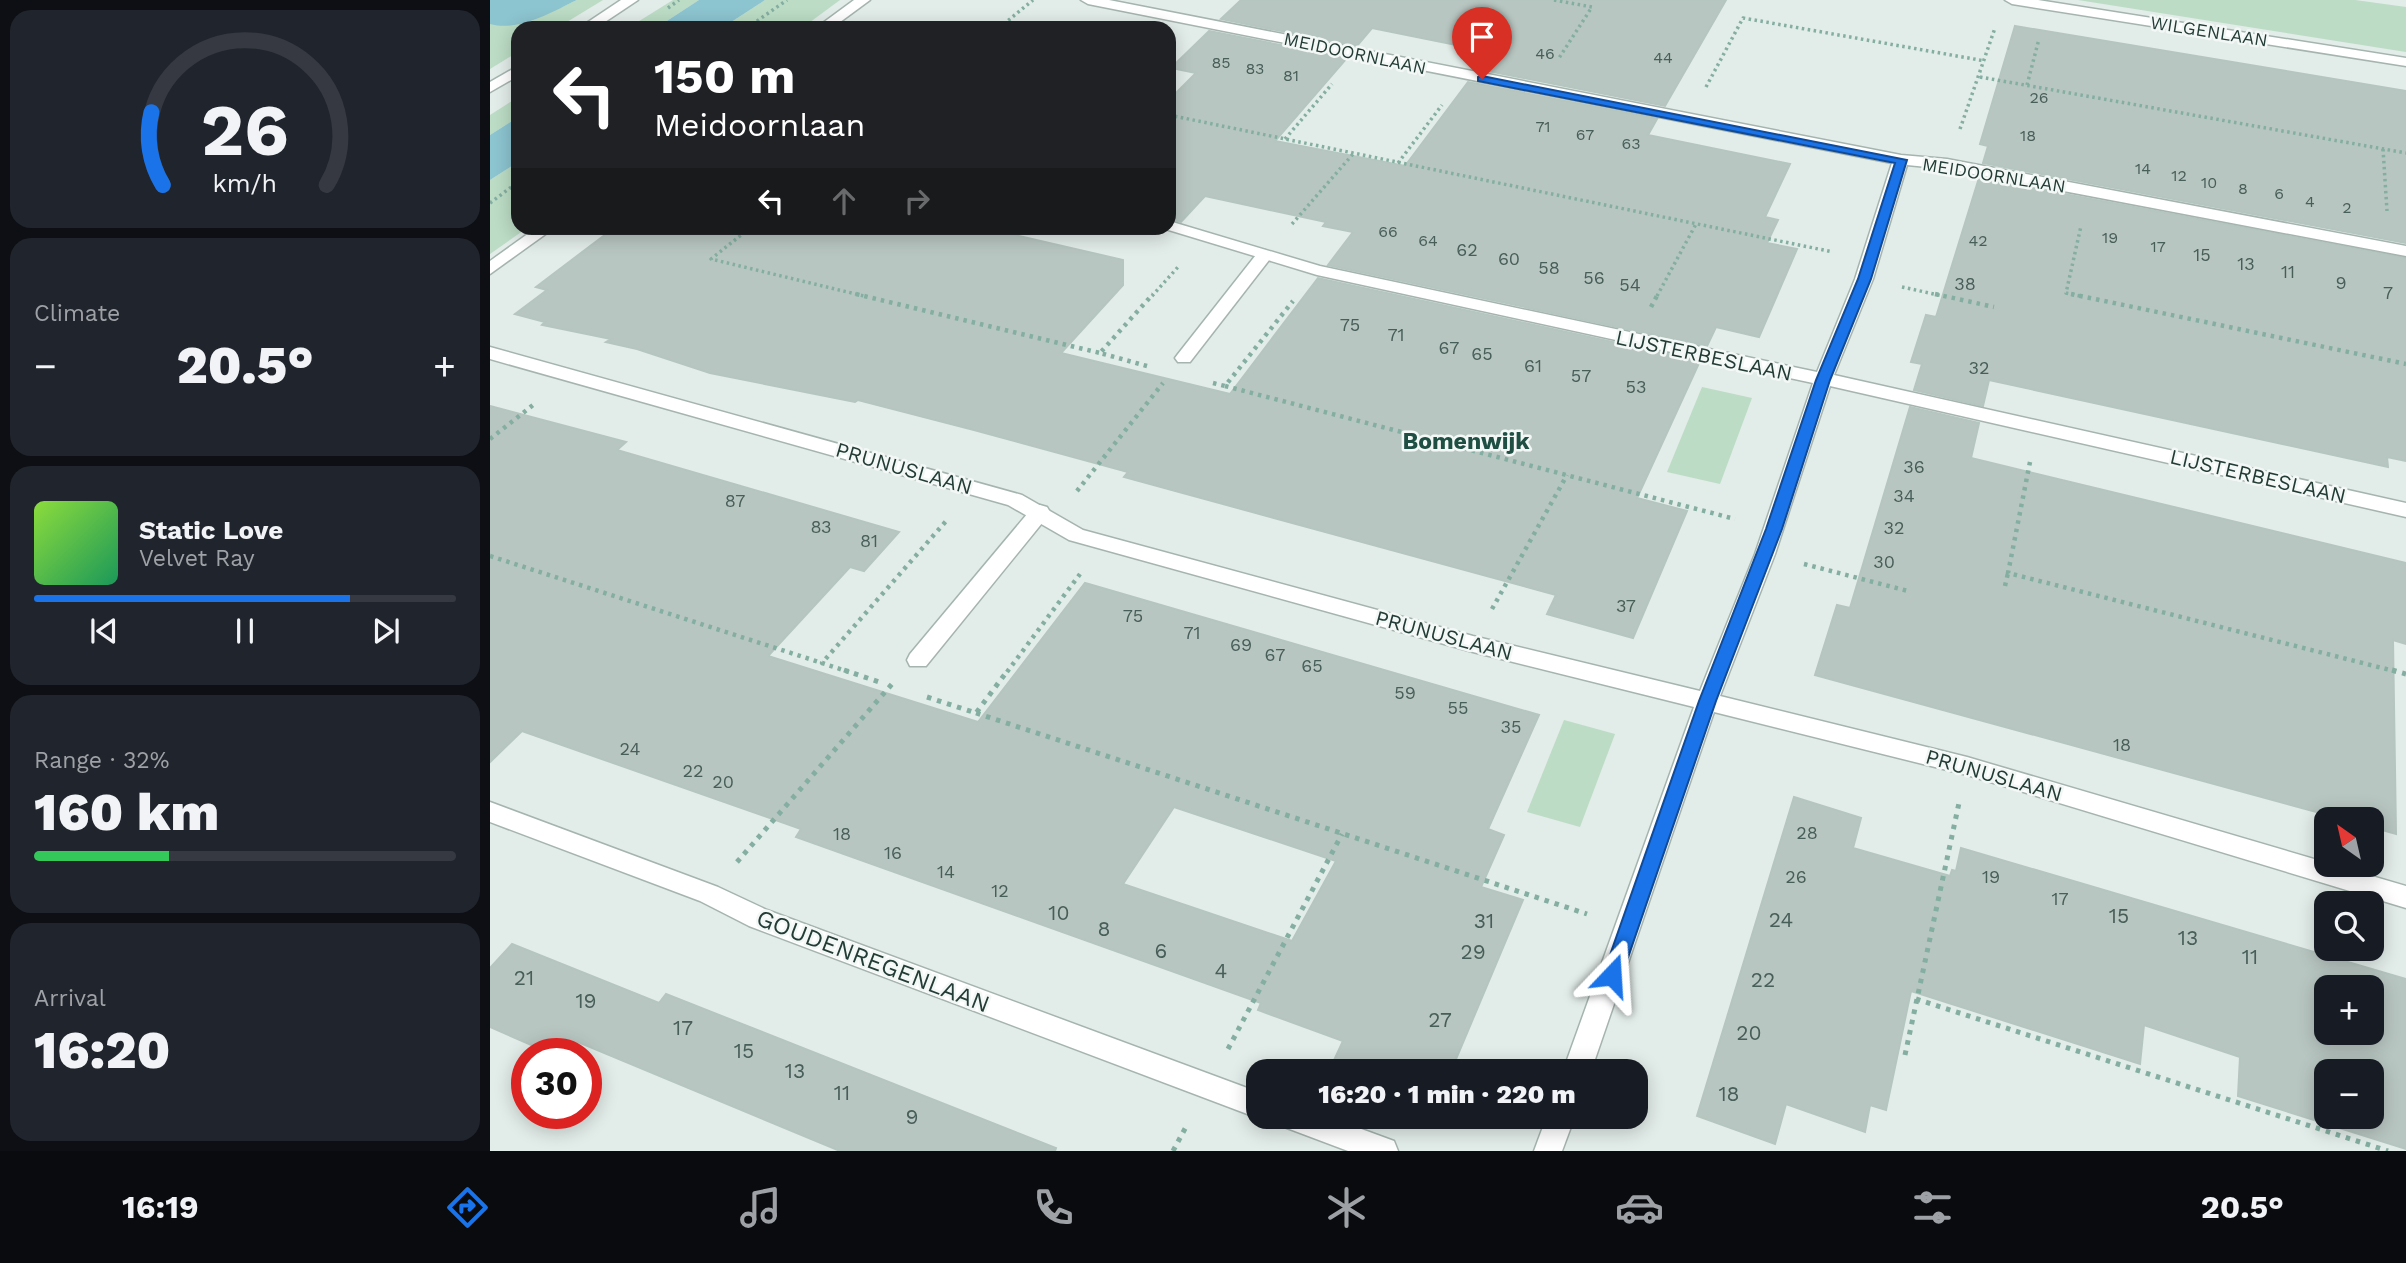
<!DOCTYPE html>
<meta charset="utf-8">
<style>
body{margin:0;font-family:"Work Sans",sans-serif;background:#20242c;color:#f1f3f6;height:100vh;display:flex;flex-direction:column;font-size:26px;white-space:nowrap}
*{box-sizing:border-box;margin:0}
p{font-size:23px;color:#9ea1a6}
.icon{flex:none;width:38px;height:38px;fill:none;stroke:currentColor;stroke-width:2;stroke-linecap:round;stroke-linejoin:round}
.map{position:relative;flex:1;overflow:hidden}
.drawer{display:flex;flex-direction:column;gap:10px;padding:10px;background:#0d0f14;width:490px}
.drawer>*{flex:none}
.banner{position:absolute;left:21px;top:21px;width:665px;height:214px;border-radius:21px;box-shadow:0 4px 18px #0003;background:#202124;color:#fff;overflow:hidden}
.needle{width:46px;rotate:326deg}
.controls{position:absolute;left:1824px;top:807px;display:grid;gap:14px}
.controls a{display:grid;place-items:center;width:70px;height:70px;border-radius:14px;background:#171b24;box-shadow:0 4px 18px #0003;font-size:35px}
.speed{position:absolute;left:21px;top:1038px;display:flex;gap:14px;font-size:35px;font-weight:700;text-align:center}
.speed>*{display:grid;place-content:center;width:91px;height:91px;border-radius:50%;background:#171b24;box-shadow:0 4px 18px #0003;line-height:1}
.speed .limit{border:10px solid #d22;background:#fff;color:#111}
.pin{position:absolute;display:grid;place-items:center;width:60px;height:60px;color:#fff;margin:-72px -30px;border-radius:50% 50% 50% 0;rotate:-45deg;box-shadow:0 0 7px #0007}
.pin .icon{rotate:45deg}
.me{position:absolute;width:77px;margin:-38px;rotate:20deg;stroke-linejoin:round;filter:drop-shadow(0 0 5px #0008)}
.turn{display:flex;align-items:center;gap:24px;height:147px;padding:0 28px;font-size:32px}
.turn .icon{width:91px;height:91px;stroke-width:2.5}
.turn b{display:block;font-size:49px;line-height:60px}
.lanes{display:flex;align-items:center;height:66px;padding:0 28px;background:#0003;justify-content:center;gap:35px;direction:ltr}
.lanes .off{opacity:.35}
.big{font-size:52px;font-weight:800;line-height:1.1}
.drawer .widget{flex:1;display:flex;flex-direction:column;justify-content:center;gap:10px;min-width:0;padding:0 24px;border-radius:21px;background:#20242c}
.drawer .dial{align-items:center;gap:0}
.dial svg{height:182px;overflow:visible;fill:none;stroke:#363941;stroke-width:7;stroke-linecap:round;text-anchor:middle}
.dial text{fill:#f1f3f6;stroke:none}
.song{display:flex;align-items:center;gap:21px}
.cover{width:84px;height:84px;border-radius:10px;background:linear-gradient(135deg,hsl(90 70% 55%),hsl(150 70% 35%))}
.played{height:7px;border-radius:4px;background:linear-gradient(90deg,#1a73e8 75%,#363941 75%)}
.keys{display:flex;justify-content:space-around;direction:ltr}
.heat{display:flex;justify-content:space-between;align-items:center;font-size:38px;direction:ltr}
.charge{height:10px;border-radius:5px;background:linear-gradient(90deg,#34c759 32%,#363941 0)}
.trip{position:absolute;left:756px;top:1059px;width:402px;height:70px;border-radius:21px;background:#171b24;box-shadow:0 4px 18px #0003;font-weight:800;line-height:70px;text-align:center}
.menu{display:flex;height:112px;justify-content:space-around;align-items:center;background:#090b0e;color:#9ea1a6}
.menu .icon{width:49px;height:49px}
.menu .on{color:#1a73e8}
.menu b{font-size:32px;color:#f1f3f6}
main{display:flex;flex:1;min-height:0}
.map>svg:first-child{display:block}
</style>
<main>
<section class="drawer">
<div class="widget dial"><svg viewBox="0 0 100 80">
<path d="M14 69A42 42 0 1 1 86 69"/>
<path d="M14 69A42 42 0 0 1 9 37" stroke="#1a73e8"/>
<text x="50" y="56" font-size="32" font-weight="700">26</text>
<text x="50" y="72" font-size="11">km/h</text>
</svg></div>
<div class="widget"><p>Climate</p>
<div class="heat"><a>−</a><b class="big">20.5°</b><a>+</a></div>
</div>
<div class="widget">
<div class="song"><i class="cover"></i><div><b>Static Love</b><p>Velvet Ray</p></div></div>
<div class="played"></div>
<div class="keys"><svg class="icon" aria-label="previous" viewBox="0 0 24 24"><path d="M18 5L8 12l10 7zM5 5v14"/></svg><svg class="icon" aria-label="pause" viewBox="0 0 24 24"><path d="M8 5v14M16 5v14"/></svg><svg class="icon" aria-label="next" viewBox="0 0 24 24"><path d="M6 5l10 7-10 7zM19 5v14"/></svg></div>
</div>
<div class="widget"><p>Range · 32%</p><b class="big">160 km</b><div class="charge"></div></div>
<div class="widget"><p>Arrival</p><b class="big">16:20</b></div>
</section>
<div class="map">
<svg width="1916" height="1151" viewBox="0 0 1916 1151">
<rect width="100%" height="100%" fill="#e2ece8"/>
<g fill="#bcdcc5">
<path d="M87 0H113L67 28H28V52L0 69V24H35Z"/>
<path d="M183 0H209L166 28H138Z"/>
<path d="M275 0H350L312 28H232Z"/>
<path d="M1588 0H1865L1916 7V52Z"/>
<path d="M28 97V117L0 135V115Z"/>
<path d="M28 162V228H37L0 254V180Z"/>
<path d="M1212 387 1262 398 1230 484 1177 472Z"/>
<path d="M1074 720 1125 734 1090 827 1037 812Z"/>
</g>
<g fill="#8cc4cf">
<path d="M0 0H87C61 12 30 32 0 24Z"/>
<path d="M209 0H275L232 28H166Z"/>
<path d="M28 117V162L0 180V135Z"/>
</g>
<g fill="#b8c6c1" stroke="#b5c5bf" stroke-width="2" fill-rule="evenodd">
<path d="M751 0H1236L1175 106 988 69 1001 52 882 28 867 46 731 19Z"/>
<path d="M1525 26 1916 91V243L1493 163 1498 146 1490 144Z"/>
<path d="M719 31 857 58 785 141 915 166 978 82 1167 119 1158 135 1300 164 1275 217 1288 220 1277 243 1307 249 1269 337 1226 327 1217 346 838 265 863 232 833 226 836 222 715 196 691 222 679 219V100L706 73 681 68Z"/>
<path d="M1489 178 1916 258V461L1897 457 1898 467 1499 380 1493 406 1424 390 1432 364 1421 362 1436 315 1446 317Z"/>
<path d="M124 228H495L633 260V285L571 353 740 394 828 278 1210 361 1147 498 1197 511 1143 638 1057 614 1066 595 634 477 638 472 484 430 368 400 365 402 220 373 147 349 116 342 121 339 52 325 55 322 25 314 57 290 46 287Z"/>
<path d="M0 406 136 442 127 450 409 532 374 571 360 567 278 656 488 722 595 583 1049 715 998 829 1014 835 991 887 1033 900 961 1071H839L853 1041 768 1010 771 1003 306 837 311 829 32 731 0 762ZM684 807 846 861 802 941 633 884Z"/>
<path d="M1420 407 1489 423 1481 458 1916 563V644L1903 640 1906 834 1881 827V819H1852L1325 675 1347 605 1360 608Z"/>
<path d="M1304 797 1371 818 1363 848 1460 876 1462 870 1466 871 1471 848 1916 979V1149L1748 1096 1750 1057 1654 1025 1650 1064 1421 991 1396 1110 1380 1105 1375 1132 1296 1104 1285 1144 1207 1116ZM1836 987H1881V1032H1836ZM1836 1071H1881V1116H1836Z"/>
<path d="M22 944 169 1003 176 994 566 1148 565 1151H350L88 1042 79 1054H62L0 1027V968Z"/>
</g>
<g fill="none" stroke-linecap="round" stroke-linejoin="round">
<defs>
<g id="lane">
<path d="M775 250 783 255 700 362H688L685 358 688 354 769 251Z"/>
<path d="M550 505 557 507 560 512 557 517 436 666H420L417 660 420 654 543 507Z"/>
</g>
<g id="street">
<path d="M131 0H148L106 28H89Z"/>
<path d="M364 0H380L342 28H326Z"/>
<path d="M591 0H619L1411 155 1457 159 1916 246V256L1457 169 1417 165 1383 279 1344 375 1916 503V517L1340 386 1285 554 1230 696 1477 757 1916 886V908L1477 775 1224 712 1101 1071H1073L1204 707 983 652 579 540 518 505 0 359V347L532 495 593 530 983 636 1210 691 1265 554 1323 383 827 275 672 228H679V221L830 266 1327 372 1365 279 1402 163 598 4Z"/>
<path d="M1515 0H1548L1916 58V66L1522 4Z"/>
<path d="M28 66V76L0 92V82Z"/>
<path d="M46 228H64L0 274V261Z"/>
<path d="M0 802 228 887 277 910 768 1092V1116H772L768 1118 259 926 210 901 0 822Z"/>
<path d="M785 1116H836L904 1141 908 1151H858L789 1125Z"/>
<path d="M1057 1116H1085L1072 1151H1044Z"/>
</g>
</defs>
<use href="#lane" stroke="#a5b4af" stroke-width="3"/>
<use href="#street" stroke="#a5b4af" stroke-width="3"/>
<g stroke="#84aea1" stroke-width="3.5" stroke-dasharray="2.5 3.5" stroke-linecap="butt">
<path d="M1064 0 1102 7 1069 58"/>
<path d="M178 8 189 0"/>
<path d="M257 28 297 0"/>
<path d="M509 28 543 0"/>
<path d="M1490 77 1916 153"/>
<path d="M1537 85 1549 39"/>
<path d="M1216 87 1253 18 1495 61"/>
<path d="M679 115 1343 252"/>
<path d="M1470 129 1505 28"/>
<path d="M795 139 842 84"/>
<path d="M1893 149 1897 211"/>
<path d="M908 163 952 105"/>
<path d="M0 203 28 182"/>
<path d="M802 224 863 154"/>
<path d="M260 228 221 259 374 296"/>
<path d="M1412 287 1453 296"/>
<path d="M662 296 688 267"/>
<path d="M1167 296 1206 224"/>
<path d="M1590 296 1576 293 1591 226"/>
</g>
<g stroke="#84aea1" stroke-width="4.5" stroke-dasharray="3.5 5" stroke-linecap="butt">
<path d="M366 294 610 353"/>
<path d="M1445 294 1504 307"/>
<path d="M1581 294 1916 364"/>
<path d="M1161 307 1168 294"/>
<path d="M657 366 610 353 663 294"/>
<path d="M723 383 735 386 803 301"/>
<path d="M735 386 1245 519"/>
<path d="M0 439 43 405"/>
<path d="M1540 462 1518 573 1908 672"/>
<path d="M587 491 673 383"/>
<path d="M0 556 332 663"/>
<path d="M1314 564 1418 591"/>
<path d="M1515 586 1518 573"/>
<path d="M1002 609 1077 475"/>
<path d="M359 672 332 663 457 520"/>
<path d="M517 672 590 574"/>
</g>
<g stroke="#84aea1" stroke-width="5" stroke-dasharray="4.5 6" stroke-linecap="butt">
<path d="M354 670 392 683"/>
<path d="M1902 670 1916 674"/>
<path d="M437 697 486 713 518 670"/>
<path d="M486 713 1097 914"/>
<path d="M247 862 402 684"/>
<path d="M1426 999 1898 1151"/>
<path d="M738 1049 852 834"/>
<path d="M1415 1055 1469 803"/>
<path d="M683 1151 697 1125"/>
</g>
<use href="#lane" fill="#fff" fill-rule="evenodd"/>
<use href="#street" fill="#fff" fill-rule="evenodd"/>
</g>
<path fill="#1a73e8" stroke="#114b97" stroke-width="2" d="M992 76 1417 160 1381 279 1340 380 1292 529 1226 701 1132 975 1129 981 1122 984 1115 981 1113 975 1209 701 1276 529 1326 380 1368 279 1405 163 988 81V77Z"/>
<g text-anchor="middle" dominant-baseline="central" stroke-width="5" stroke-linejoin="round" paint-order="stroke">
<g font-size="16" fill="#485e59">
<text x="1055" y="53">46</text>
<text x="1173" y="57">44</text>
<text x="731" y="62">85</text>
<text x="765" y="68">83</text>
<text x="801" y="75">81</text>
<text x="1549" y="97">26</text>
<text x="1053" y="126">71</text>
<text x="1095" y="134">67</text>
<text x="1538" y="135">18</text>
<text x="1141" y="143">63</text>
<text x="1653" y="168">14</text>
<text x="1689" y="175">12</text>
<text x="1719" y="182">10</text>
<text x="1753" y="188">8</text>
<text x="1789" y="193">6</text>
<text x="1820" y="201">4</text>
<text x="1857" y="207">2</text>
<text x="898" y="231">66</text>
<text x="1620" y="237">19</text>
<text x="938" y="240">64</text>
<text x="1488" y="240">42</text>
<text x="1668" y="246">17</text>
</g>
<g font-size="18" fill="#233c36" stroke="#f3f8f6">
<text transform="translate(1719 31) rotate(9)">WILGENLAAN</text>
<text transform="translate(865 53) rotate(12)">MEIDOORNLAAN</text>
<text transform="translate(1504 175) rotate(9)">MEIDOORNLAAN</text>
</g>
<g font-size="18" fill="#485e59">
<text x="977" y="249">62</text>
<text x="1712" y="254">15</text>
<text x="1019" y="258">60</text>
<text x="1756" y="263">13</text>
<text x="1059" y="267">58</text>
<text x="1798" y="271">11</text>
<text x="1104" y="277">56</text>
<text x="1851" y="282">9</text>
<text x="1475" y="283">38</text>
<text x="1140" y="284">54</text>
<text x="1898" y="292">7</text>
<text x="860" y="324">75</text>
<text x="906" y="334">71</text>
<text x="959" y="347">67</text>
<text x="992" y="353">65</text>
<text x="1043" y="365">61</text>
<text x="1489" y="367">32</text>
<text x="1091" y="375">57</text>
<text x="1146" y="386">53</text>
<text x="1424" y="466">36</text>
<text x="1414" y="495">34</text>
<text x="245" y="500">87</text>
<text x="331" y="526">83</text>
<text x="1404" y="527">32</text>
<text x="379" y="540">81</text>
<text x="1394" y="561">30</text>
<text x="1136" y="605">37</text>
<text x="643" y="615">75</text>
<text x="702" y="632">71</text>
<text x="751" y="644">69</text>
<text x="785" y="654">67</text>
<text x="822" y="665">65</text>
<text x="915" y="692">59</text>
<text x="968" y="707">55</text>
<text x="1021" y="726">35</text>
<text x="1632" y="744">18</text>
<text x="140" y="748">24</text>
<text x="203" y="770">22</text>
<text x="233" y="781">20</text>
<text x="1317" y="832">28</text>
<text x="352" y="833">18</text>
<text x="403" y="852">16</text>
<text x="456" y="871">14</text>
<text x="1306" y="876">26</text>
<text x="1501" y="876">19</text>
<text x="510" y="890">12</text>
<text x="1570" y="898">17</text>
</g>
<g font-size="21" fill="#233c36" stroke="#f3f8f6">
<text transform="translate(1214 355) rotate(12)">LIJSTERBESLAAN</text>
<text transform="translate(414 468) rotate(16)">PRUNUSLAAN</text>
<text transform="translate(1768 476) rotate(13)">LIJSTERBESLAAN</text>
<text transform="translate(954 635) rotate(15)">PRUNUSLAAN</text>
<text transform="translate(1504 775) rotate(16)">PRUNUSLAAN</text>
</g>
<g font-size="21" fill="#485e59">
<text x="569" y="912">10</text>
<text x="1629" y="915">15</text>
<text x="1291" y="919">24</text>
<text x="994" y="920">31</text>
<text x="614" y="928">8</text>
<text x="1698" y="937">13</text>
<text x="671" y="950">6</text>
<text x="983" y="951">29</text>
<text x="1760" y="956">11</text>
<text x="731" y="970">4</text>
<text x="34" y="977">21</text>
<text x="1273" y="979">22</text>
<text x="96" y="1000">19</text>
<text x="950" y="1019">27</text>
<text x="193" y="1027">17</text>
<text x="1259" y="1032">20</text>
<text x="254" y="1050">15</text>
<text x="305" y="1070">13</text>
<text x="352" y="1092">11</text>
<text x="1239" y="1093">18</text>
<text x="422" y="1116">9</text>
</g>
<g font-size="23" font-weight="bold" fill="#1f4e43" stroke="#f3f8f6">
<text x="976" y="441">Bomenwijk</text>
</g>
<g font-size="24" fill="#233c36" stroke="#f3f8f6">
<text transform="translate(383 961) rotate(21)">GOUDENREGENLAAN</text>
</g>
</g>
</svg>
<div class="controls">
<a><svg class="needle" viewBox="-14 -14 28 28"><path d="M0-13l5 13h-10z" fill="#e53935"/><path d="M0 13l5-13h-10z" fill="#9ea1a6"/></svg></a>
<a><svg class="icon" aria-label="search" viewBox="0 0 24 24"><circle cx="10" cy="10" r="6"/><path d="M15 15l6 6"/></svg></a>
<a>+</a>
<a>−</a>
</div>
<div class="speed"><div class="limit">30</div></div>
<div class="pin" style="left:992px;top:79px;background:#d93025"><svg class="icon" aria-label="arrive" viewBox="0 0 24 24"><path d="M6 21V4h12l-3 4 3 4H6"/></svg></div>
<svg class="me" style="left:1122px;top:975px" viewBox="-20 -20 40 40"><path d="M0-17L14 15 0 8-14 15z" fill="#1a73e8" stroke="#fff" stroke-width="4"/></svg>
<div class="trip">16:20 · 1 min · 220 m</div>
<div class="banner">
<div class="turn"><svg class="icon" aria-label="left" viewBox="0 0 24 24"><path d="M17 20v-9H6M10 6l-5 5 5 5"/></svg><div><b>150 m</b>Meidoornlaan</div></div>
<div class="lanes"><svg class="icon" aria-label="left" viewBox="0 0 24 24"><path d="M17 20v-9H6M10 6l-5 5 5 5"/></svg><svg class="icon off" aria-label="ahead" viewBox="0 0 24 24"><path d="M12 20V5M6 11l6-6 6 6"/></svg><svg class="icon off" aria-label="right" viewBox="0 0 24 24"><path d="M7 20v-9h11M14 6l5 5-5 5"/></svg></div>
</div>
</div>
</main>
<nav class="menu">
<b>16:19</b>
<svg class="icon on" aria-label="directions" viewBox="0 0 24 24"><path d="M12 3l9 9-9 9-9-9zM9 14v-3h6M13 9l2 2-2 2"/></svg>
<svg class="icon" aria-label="music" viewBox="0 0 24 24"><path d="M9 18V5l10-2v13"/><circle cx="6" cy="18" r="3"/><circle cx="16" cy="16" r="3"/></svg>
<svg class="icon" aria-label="phone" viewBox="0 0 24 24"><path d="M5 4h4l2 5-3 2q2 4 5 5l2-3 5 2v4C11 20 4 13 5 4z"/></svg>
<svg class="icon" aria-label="climate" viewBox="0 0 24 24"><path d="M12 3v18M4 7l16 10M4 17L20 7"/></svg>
<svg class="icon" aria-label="car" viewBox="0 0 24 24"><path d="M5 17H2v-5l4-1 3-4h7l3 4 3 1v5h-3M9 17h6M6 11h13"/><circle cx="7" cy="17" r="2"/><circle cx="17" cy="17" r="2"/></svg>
<svg class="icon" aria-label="filters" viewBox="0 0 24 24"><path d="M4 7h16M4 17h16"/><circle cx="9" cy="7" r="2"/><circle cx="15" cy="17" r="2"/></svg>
<b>20.5°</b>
</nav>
